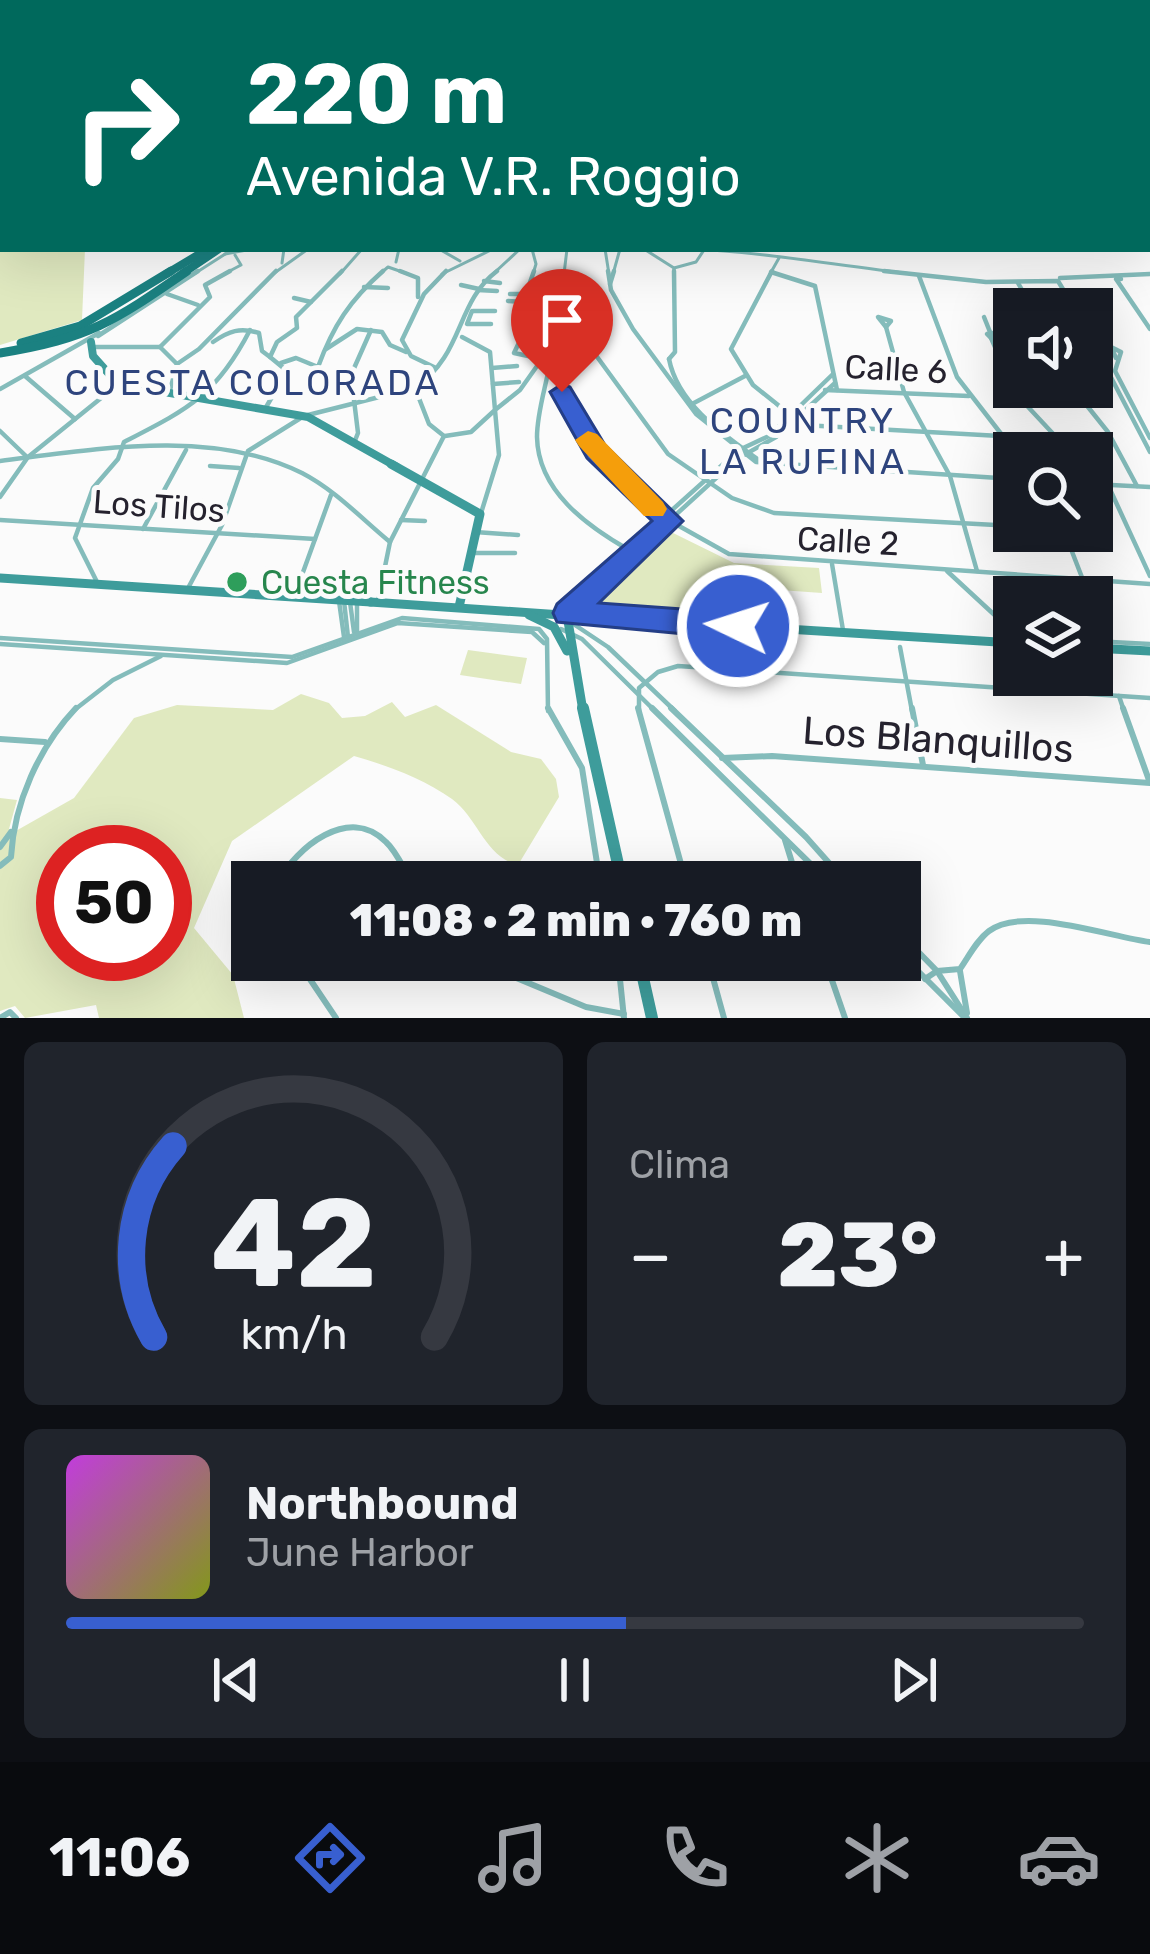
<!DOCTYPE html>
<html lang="es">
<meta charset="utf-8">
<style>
body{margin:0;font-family:Rubik,sans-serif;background:#20242c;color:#f1f3f6;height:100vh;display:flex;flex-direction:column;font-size:45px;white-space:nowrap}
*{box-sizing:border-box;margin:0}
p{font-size:39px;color:#9ea1a6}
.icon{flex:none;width:66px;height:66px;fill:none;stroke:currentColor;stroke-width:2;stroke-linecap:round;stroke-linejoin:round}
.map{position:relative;height:1018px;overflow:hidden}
.panel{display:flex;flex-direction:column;gap:24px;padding:24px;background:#0d0f14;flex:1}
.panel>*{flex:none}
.top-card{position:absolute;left:0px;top:0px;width:1152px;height:252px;box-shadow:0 12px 48px #0002;background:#00695c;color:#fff;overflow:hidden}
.controls{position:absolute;left:993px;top:288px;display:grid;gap:24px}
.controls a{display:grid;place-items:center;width:120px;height:120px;border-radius:0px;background:#171b24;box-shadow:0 12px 48px #0002;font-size:60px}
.speed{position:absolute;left:36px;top:825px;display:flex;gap:24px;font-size:60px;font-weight:700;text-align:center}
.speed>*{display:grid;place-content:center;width:156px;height:156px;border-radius:50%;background:#171b24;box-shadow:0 12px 48px #0002;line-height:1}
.speed .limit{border:18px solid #d22;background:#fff;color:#111}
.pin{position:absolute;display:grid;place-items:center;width:102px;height:102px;color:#fff;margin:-123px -51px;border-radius:50% 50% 50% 0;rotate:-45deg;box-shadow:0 0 12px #0007}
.pin .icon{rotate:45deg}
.me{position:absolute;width:132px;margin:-66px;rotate:274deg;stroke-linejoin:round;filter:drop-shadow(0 0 9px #0008)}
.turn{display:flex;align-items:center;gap:42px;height:252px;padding:0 48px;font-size:54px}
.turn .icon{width:156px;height:156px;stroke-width:2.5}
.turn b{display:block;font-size:84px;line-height:102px}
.big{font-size:90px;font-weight:800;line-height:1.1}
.panel .widget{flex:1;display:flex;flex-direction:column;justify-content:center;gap:18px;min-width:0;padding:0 42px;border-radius:18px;background:#20242c}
.panel .dial{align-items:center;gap:0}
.dial svg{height:312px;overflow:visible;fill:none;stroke:#363941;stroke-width:7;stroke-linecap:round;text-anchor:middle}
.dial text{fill:#f1f3f6;stroke:none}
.song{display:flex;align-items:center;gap:36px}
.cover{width:144px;height:144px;border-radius:18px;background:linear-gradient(135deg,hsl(290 70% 55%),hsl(70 70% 35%))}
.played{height:12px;border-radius:6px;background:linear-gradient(90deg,#385fd0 55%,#363941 55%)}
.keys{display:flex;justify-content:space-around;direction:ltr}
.heat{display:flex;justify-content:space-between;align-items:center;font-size:66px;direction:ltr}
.panel .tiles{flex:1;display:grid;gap:24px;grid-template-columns:1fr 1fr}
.widget:last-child{grid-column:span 2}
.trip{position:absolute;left:231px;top:861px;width:690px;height:120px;border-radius:0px;background:#171b24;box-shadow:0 12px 48px #0002;font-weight:800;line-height:120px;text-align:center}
.tabs{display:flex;height:192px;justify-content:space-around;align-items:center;background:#090b0e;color:#9ea1a6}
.tabs .icon{width:84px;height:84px}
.tabs .active{color:#385fd0}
.tabs b{font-size:54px;color:#f1f3f6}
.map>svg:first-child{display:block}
</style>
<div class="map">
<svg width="1150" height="1018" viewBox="0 0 1150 1018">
<rect width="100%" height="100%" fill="#fbfbfb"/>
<g fill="#e0e9c0" fill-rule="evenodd">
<path d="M0 5 3 249H85L82 320 0 345Z"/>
<path d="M665 529 734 563 819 568 822 593 694 584 695 615 584 608Z"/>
<path d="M468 650 527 658 521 684 460 675Z"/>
<path d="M301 694 329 703 342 718 365 716 392 702 405 717 436 705 511 752 541 759 556 779 559 797 518 865C485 857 478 818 452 799 424 779 386 765 354 756L232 841 194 928 233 975 244 1018H99L96 1005 25 1018 15 1006 0 1011V798L17 800 9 829 14 832 74 798 134 718 177 705 273 710ZM63 852H165V954H63Z"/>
</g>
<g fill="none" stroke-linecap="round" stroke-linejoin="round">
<path stroke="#769bb3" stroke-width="3" d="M357 0 369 3"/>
<path stroke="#99cfec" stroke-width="3" d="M564 0 568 3"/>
<g stroke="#84bcbb" stroke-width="3">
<path d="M315 0 353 3"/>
<path d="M577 0 591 3"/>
<path d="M774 0 800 3"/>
<path d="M883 0 910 3"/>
<path d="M937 0 958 2"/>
<path d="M992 0 1020 3"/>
<path d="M1106 0 1120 3"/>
<path d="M1073 1 1091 3"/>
<path d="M439 249 460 261"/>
<path d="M532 249 536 264 533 274"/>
<path d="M605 249 609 274"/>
<path d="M644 249 674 268 696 262 704 250"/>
<path d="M691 249C766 252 838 266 913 274"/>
<path d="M987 249H1036"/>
<path d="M225 254 252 249"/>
<path d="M396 262 399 249"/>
<path d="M282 263 284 249"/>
<path d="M674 268V274"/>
<path d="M771 272 778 274"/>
<path d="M194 274 233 249"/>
<path d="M224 274 241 265 235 255"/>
<path d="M273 274 308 249"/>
<path d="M340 274 362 249"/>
<path d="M380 274 388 267 408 274"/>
<path d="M442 274 493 249"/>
<path d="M493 274 520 249"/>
<path d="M564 274 567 249"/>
<path d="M613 274 620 249"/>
<path d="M770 274 779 258"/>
<path d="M1144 274H1150"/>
</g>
<g stroke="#84bcbb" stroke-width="4.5">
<path d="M400 271 418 278V297"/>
<path d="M564 271 560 306 668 454 732 498 774 513 1014 526"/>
<path d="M608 271 611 290 633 329 696 414 756 462 1014 479"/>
<path d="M772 271 731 349 753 385 803 425 1000 436"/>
<path d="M884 271 986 282 1058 281 1075 309"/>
<path d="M771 272 815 286 837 390"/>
<path d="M919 276 957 377 1016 453"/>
<path d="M1060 278 1150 274"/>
<path d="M1121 279H1116L1150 329"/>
<path d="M484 281 500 283"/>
<path d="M1018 283 1033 309"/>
<path d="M610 284 614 271"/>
<path d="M461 285 479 289"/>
<path d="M364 287 388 288"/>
<path d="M478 290 497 291"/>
<path d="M167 294 198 305"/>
<path d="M510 294H534"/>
<path d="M294 298 311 302"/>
<path d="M508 301 539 303"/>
<path d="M559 303 551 355 565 400 582 432 627 486 663 517 729 554 1150 584"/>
<path d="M472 311 467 324H491"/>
<path d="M473 311H495"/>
<path d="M878 317 891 321 886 327Z"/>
<path d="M984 317 990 332"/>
<path d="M530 318 551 319"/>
<path d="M526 326 548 327"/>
<path d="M886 327 904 392 950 476 977 571"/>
<path d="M992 333 991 338 987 334Z"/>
<path d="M523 334 550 336"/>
<path d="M98 336 198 271"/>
<path d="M991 338 1016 394 1071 453"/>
<path d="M1092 341 1150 452"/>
<path d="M213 342C229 331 240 327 259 333L262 351 270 357"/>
<path d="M91 347H160"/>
<path d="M326 349 357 329 382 332 390 345 406 352"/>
<path d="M1116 358 1111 347 1121 352 1115 371 1150 438"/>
<path d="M669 359C678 406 727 437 763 463"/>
<path d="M669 359 675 352 674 271"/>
<path d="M550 362C546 387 537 412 537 437 538 491 587 526 629 550"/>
<path d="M281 363 296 358 318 367C333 326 350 300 383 271"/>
<path d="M177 364 160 347 210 297 205 285 230 271"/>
<path d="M436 368 411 356 402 340 424 294 446 271"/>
<path d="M492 368 517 366"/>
<path d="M25 376 75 419"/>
<path d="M493 384 519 382"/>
<path d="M1072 387 1108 432 1137 486"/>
<path d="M0 389 99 333"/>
<path d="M825 390 969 396"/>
<path d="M169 394 177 364 199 349 276 271"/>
<path d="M692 404 745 376"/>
<path d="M265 409 287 371 270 357 277 342 297 328 296 317 342 271"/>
<path d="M0 431 26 456"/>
<path d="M445 436 471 432 495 410 490 352 462 337"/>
<path d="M354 443 358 433 351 375 371 330"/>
<path d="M0 461C96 449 212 428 302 473 335 490 362 519 390 542"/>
<path d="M210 466 239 468"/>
<path d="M1092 471 1108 485 1150 576"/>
<path d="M1092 484 1150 487"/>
<path d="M0 497 28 457 116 386"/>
<path d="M482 510 499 455 495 410 520 390 542 359 514 353 539 301 528 288 534 271"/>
<path d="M0 520 315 539"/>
<path d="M401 520 425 521"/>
<path d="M143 529 186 450"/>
<path d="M1064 531 1083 580"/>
<path d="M475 532 518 535"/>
<path d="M471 553H515"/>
<path d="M832 564 843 630"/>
<path d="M947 571 1014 633"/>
<path d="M98 584 75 538 93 488 118 459 124 442C188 409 216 396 250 330"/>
<path d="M187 590 222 525 248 451 304 416 415 388"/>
<path d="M294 597 331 495"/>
<path d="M339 601 344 637"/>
<path d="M344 601 348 637"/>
<path d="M378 601 390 542 444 436 429 424 415 388C465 353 455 303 497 271"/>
<path d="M350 602 354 632"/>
<path d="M357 602V632"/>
<path d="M557 613 739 450 769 436 833 374"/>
<path d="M568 613 737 459 776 437 835 383"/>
<path d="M572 623 608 647 675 711"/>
<path d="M561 629 582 639 655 711"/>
<path d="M0 638 292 657 402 618 539 629 547 639 548 711"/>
<path d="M1092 641 1150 644"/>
<path d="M0 644 287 663 398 623 532 632 544 643"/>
<path d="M900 647 912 711"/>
<path d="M1119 696 1124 711"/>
<path d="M73 711 113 680 161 656"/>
<path d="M639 711V688L658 672 678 666 1150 698"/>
</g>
<g stroke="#84bcbb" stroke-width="6">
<path d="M548 708 582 768 600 882"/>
<path d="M638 708 686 882"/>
<path d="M652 708 829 882"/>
<path d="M671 708 806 837 846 882"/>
<path d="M912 708 923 765"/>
<path d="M0 739 45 742"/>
<path d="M722 758 772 756 1150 783 1123 708"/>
<path d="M785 840 798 882"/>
<path d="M0 847 11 832"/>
<path d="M0 866 11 857C14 803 39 747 76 708"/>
<path d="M278 882C296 848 349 804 386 842 397 852 404 870 412 882"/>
<path d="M900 933 937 971 967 1018"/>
<path d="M900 953 964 1017"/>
<path d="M297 960 336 1018"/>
<path d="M473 960 586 1007 624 1014"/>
<path d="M618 960 624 1018"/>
<path d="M708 960 724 1018"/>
<path d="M825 960 845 1018"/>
<path d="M960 971 967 1013"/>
<path d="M925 979 937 971 960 969C969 956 977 940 989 931 1023 905 1110 937 1150 942"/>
<path d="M0 1018 10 1012 16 1018"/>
</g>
<g stroke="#3e9c9b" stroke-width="4.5">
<path d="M440 0 477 3"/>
<path d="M312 3 316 0"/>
<path d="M670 3H691"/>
</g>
<path stroke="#3e9c9b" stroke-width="8" d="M91 342 93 356 118 384 308 417 397 467"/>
<g stroke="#3e9c9b" stroke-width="9">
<path d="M391 464 480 514 459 607"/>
<path d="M0 578 371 602"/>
<path d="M370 602 562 615"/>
<path d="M529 615 554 627 567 651"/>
<path d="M557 615 1014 643"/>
<path d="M568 621 583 711"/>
<path d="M1092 648 1150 651"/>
</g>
<g stroke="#3e9c9b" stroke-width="12">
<path d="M583 708 622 882"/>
<path d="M639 960 652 1018"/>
</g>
<path stroke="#1b8181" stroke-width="6" d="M1089 0 1103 3"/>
<g stroke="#1b8181" stroke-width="8">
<path d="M166 274 206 250"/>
<path d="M182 274 219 249"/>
</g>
<g stroke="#1b8181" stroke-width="9">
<path d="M21 343 80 326 171 271"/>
<path d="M0 353C90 338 113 322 187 271"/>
</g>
<defs>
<path id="rail" d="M1101 0 1112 3"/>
</defs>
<use href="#rail" stroke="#78767d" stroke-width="6"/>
<use href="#rail" stroke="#fbfbfb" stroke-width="3" stroke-dasharray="4.5" stroke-linecap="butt"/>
</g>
<path fill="#385fd0" stroke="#243e87" stroke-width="3" d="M562 384 570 387 605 445 683 521 599 603 738 613 749 617 753 626 749 635 738 639 557 622 553 613 557 604 652 521 587 458 550 392Z"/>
<path fill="#f59e0b" d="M588 431 597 434 663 502 667 509 663 516H644L579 446 575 440Z"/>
<circle fill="#2e9e5b" stroke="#fbfbfb" stroke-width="4.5" cx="237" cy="582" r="12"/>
<g text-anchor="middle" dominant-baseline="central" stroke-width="10" stroke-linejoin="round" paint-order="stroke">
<g font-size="33" fill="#25222e" stroke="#fbfbfb">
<text transform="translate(896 369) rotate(3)">Calle 6</text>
<text transform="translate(159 506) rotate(4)">Los Tilos</text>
<text transform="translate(848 541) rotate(3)">Calle 2</text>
</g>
<g font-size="33" fill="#27864d" stroke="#fbfbfb" text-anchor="start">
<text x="261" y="582">Cuesta Fitness</text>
</g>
<g font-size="36" letter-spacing="3" fill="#2e447d" stroke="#fbfbfb">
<text x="253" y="382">CUESTA COLORADA</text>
<text x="803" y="420">COUNTRY<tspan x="803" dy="41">LA RUFINA</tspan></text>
</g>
<g font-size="39" fill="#25222e" stroke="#fbfbfb">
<text transform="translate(938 740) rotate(4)">Los Blanquillos</text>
</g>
</g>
</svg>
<div class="controls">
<a><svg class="icon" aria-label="sound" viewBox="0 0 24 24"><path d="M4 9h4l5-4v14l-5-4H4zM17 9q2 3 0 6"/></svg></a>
<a><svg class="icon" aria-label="search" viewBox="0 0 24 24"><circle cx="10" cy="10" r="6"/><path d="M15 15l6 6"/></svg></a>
<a><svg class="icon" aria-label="layers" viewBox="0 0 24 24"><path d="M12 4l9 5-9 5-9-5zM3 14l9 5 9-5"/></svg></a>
</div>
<div class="speed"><div class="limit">50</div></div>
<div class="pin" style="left:562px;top:392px;background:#d93025"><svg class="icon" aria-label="arrive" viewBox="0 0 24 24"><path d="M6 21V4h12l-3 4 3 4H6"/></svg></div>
<svg class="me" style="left:738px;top:626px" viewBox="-20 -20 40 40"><circle r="17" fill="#385fd0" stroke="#fff" stroke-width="3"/><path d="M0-11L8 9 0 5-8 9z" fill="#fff"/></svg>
<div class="trip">11:08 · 2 min · 760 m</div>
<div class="top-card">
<div class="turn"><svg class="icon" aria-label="right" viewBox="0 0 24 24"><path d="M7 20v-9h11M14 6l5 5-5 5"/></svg><div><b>220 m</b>Avenida V.R. Roggio</div></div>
</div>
</div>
<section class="panel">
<div class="tiles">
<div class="widget dial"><svg viewBox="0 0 100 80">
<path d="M14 69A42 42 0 1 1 86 69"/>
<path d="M14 69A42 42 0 0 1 19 20" stroke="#385fd0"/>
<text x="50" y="56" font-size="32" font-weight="700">42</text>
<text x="50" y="72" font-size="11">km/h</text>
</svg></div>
<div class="widget"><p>Clima</p>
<div class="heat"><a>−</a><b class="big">23°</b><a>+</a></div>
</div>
<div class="widget">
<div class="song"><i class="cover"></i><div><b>Northbound</b><p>June Harbor</p></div></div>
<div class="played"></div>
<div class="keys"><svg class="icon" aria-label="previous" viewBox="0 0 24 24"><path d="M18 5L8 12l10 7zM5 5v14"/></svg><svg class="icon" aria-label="pause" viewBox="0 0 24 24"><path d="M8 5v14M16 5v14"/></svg><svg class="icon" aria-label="next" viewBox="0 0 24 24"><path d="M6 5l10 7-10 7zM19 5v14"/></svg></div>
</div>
</div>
</section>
<nav class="tabs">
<b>11:06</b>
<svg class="icon active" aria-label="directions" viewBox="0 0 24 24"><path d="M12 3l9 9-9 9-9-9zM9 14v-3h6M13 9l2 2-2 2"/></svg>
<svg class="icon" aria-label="music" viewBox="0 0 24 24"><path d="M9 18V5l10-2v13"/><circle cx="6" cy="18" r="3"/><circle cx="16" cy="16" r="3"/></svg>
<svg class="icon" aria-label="phone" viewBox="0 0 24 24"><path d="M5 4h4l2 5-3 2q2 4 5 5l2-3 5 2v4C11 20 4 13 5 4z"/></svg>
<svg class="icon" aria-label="climate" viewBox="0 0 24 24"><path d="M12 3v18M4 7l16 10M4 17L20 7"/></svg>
<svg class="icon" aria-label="car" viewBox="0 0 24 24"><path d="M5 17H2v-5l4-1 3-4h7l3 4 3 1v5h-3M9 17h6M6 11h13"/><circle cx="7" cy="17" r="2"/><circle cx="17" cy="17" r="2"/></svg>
</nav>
